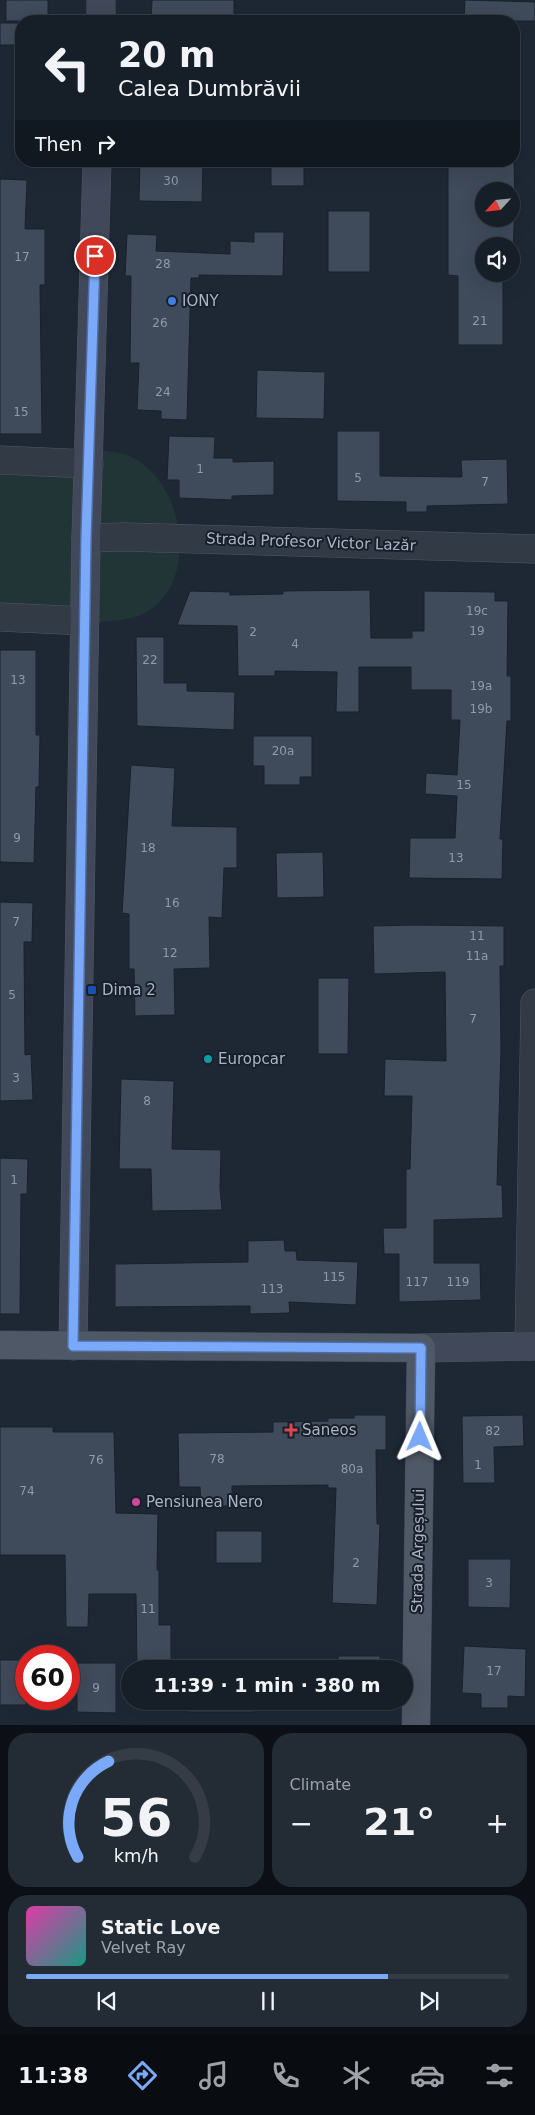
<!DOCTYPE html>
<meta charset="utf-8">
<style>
body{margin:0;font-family:"DejaVu Sans",sans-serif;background:#232b34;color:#f1f3f6;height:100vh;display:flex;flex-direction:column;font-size:19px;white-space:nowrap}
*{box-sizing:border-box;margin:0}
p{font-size:16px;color:#9ea2a8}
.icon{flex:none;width:28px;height:28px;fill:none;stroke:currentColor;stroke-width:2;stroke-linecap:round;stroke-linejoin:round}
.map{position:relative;height:1725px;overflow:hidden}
.panel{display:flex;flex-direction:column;gap:8px;padding:8px;background:#0c1016;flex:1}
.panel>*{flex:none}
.banner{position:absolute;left:15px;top:15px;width:505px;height:152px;border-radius:20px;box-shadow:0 5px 20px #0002,0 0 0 1px #353c45;background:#161e28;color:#f1f3f6;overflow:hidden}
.needle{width:32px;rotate:243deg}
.tools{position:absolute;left:475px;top:182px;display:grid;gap:10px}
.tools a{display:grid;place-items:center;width:45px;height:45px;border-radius:50%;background:#161e28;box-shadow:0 5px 20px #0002,0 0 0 1px #353c45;font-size:25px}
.speed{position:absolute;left:15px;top:1645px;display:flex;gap:10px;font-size:25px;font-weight:700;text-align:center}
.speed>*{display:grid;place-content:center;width:65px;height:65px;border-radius:50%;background:#161e28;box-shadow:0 5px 20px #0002,0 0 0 1px #353c45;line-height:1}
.speed .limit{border:8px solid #d22;background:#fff;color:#111}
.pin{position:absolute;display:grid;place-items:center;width:42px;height:42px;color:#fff;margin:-21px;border:2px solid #fff;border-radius:50%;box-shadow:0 1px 5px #0007}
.me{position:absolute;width:55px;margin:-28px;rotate:1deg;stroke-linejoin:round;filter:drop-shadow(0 0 4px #0008)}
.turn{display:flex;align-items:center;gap:18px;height:105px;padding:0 20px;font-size:22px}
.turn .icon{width:65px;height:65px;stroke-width:2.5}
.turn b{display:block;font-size:35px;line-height:42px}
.then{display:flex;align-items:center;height:48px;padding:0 20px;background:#0003;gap:10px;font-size:19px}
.big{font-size:38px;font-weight:600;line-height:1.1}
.panel .card{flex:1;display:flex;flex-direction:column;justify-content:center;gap:8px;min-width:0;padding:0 18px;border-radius:20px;background:#232b34}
.panel .dial{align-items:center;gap:0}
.dial svg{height:130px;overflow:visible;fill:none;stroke:#353c45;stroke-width:7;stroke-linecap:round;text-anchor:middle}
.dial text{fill:#f1f3f6;stroke:none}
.song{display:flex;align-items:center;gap:15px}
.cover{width:60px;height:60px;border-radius:8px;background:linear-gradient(135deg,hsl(320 70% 55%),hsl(170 70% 35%))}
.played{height:5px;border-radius:2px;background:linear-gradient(90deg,#7ba9f9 75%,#353c45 75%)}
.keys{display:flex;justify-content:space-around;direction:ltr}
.heat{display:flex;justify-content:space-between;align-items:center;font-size:28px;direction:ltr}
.panel .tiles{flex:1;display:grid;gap:8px;grid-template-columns:1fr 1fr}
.card:last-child{grid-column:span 2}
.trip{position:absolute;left:121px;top:1660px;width:292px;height:50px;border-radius:25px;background:#161e28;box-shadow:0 5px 20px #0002,0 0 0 1px #353c45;font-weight:600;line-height:50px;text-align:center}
.tab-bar{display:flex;height:80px;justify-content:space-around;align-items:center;background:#090c10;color:#9ea2a8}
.tab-bar .icon{width:35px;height:35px}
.tab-bar .selected{color:#7ba9f9}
.tab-bar b{font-size:22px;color:#f1f3f6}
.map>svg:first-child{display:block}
</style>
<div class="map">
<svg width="535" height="1725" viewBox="0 0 535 1725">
<rect width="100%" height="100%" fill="#1e2835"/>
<path fill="#213537" d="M88 449C101 451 118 451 129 456 186 480 202 589 140 615 107 628 37 619 0 617V460Z"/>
<g fill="#3f4a5a" stroke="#19212c" fill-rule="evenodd">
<rect x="6" y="0" width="42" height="21"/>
<path d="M152 0H234V21H151Z"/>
<path d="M465 0 535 2V21H464Z"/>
<rect x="0" y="23" width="21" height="22"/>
<path d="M140 161H203L202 202 139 201Z"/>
<rect x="271" y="161" width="33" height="25"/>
<path d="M448 161H514L515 204 512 277H503V345H458V276L448 275ZM484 191H511V219H484ZM484 246H511V274H484Z"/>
<path d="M0 179 27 180 25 229H45V285H40L42 434H0Z"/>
<rect x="328" y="211" width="42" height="61"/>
<path d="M254 232H284L283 276 199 275V278H191L187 420 161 419V411L137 410 139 363H130L131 276H125L127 234 157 235 156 251 230 254V241L254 242Z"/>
<path d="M257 370 325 372 324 419 256 418Z"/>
<path d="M337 431H380V476L462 477 461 460 507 459 508 504 427 506V512H406V502L337 501Z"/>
<path d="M169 436 215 437 214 458H233V462L274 461V495L232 496V500L179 498V480H167Z"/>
<path d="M370 590 371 638H412V631H424V591L495 592V601H508L507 676H511V721H507L500 839H503L502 879 409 878 410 838H455L457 796 425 794 426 773 457 775 460 720H451V690H411V667H359V712H336L337 672 275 671V676H238L237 626 177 625 190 591 230 592V595L283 594V591Z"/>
<path d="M136 637H164V683H187V691L235 692 234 730 137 726Z"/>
<path d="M0 650H36V735H40L39 787H36L34 863 0 862Z"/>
<path d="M253 736H312V777H300V785H264V766H253Z"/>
<path d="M131 765 175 768 172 826 237 827V868H224L222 918 209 917 210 968 174 969 175 1015 135 1016 134 969H129V914L122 913Z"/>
<path d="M323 852 324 897 277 898 276 853Z"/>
<path d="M0 902 33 903 32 942H24L25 1055 31 1054 33 1100 0 1101Z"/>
<path d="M415 925 504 926V966H500L501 1050 497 1185H502L503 1218 434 1220V1263H480L481 1300 399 1302V1254H384L383 1228H406V1169H410L412 1096H384L385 1059 446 1061 445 972 374 974 373 926Z"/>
<path d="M318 978H349L348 1054H318Z"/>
<path d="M121 1079 174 1081 172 1149 221 1150 220 1188 222 1210 152 1211 151 1169H119Z"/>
<path d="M0 1158 28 1159 27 1194H21L20 1314H0Z"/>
<path d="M284 1240 285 1251H296L297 1260 358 1262 356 1305 289 1302 290 1313 250 1314V1306L115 1307V1264L248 1262V1241Z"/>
<path d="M354 1415H386V1450H376L377 1524H380L377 1605 332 1603 336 1488H328V1485L232 1486V1506H201L200 1487H179L178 1433 273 1432V1422L328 1421V1418H354Z"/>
<path d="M523 1415 524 1446 494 1447 495 1483H463L462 1416Z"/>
<path d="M0 1427H53V1432H114L116 1513 158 1514 157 1570H159V1625H171V1667H137L136 1594H89L88 1627H66L65 1555H0Z"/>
<rect x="216" y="1531" width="46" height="32"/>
<path d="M468 1559H511L510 1608 468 1607Z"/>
<path d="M464 1646 526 1649 525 1697 508 1696V1708H481V1694L462 1693Z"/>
<path d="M338 1656H380L381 1669H339Z"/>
<rect x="0" y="1660" width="26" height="45"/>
<path d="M77 1663H116V1713L77 1712Z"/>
<rect x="188" y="1663" width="66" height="6"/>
<rect x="188" y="1701" width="66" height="11"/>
<rect x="340" y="1701" width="41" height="9"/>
</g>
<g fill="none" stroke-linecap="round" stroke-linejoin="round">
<defs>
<g id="street">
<path d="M0 460 89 464"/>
<path d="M86 538 125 537 535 549"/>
<path d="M0 617 85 621"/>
<path d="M529 1346 535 1003"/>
</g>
<g id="secondary">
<path d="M101 21V0"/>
<path d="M73 1346 86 538 97 161"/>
<path d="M421 1348 535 1346"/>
</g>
<path id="primary" d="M0 1345 421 1348 416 1725"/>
</defs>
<use href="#street" stroke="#4f5764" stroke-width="29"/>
<use href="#secondary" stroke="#4f5764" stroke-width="29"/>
<use href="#primary" stroke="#3b434f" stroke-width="29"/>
<use href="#street" stroke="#323a46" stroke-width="28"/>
<use href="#secondary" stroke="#404859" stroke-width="28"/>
<use href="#primary" stroke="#4f5866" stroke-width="28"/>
</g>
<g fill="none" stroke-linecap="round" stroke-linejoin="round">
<defs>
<path id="route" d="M95 256 86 538 73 1346 421 1348 420 1437"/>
</defs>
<use href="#route" stroke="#506ea2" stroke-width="12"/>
<use href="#route" stroke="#7ba9f9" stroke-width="9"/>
</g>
<circle fill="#3f7fe0" stroke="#171f2a" stroke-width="2" cx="172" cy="301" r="5"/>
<rect fill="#1a4fb4" stroke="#171f2a" stroke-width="2" x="87" y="985" width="10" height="10" rx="2.5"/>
<circle fill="#0f9aa8" stroke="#171f2a" stroke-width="2" cx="208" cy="1059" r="5"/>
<path fill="#e0444e" stroke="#171f2a" stroke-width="2" d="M288.5 1422.5h5v5h5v5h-5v5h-5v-5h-5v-5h5z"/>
<circle fill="#d1479c" stroke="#171f2a" stroke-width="2" cx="136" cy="1502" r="5"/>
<g text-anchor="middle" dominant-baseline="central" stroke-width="4" stroke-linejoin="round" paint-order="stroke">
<g font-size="12" fill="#909aa9">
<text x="171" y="181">30</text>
<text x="22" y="257">17</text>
<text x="163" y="264">28</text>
<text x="480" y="321">21</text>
<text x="160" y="323">26</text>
<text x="163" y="392">24</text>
<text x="21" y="412">15</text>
<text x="200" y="469">1</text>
<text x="358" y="478">5</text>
<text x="485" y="482">7</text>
<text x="477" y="611">19c</text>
<text x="477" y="631">19</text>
<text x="253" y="632">2</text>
<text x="295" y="644">4</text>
<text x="150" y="660">22</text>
<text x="18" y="680">13</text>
<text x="481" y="686">19a</text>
<text x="481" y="709">19b</text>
<text x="283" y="751">20a</text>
<text x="464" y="785">15</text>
<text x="17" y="838">9</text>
<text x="148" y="848">18</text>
<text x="456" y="858">13</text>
<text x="172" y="903">16</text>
<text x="16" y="922">7</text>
<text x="477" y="936">11</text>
<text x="170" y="953">12</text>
<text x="477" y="956">11a</text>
<text x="12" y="995">5</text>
<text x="473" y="1019">7</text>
<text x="16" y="1078">3</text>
<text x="147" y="1101">8</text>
<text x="14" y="1180">1</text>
<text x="334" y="1277">115</text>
<text x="417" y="1282">117</text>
<text x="458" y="1282">119</text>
<text x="272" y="1289">113</text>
<text x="493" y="1431">82</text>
<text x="217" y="1459">78</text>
<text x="96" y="1460">76</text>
<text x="478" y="1465">1</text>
<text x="352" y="1469">80a</text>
<text x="27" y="1491">74</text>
<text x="356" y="1563">2</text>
<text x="489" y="1583">3</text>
<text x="148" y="1609">11</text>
<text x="494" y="1671">17</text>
<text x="96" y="1688">9</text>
</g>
<g font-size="15" fill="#abb4c3" stroke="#171f2a" text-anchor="start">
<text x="182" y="301">IONY</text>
<text x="102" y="990">Dima 2</text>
<text x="218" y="1059">Europcar</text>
<text x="302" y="1430">Saneos</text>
<text x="146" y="1502">Pensiunea Nero</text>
</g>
<g font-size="15" fill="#abb4c3" stroke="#171f2a">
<text transform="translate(311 542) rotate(2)">Strada Profesor Victor Lazăr</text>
<text transform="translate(418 1551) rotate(-89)">Strada Argeșului</text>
</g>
</g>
</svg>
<div class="tools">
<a><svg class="needle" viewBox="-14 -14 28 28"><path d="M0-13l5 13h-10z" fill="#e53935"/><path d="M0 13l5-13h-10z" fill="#9ea2a8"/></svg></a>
<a><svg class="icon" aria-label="sound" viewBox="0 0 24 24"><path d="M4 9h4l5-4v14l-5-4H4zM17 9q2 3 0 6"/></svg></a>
</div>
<div class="speed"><div class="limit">60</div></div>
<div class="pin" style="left:95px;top:256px;background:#d93025"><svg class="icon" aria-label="arrive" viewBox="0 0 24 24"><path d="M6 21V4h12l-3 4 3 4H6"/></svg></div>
<svg class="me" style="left:420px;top:1437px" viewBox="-20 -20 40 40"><path d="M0-17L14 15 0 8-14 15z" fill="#7ba9f9" stroke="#fff" stroke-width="4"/></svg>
<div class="trip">11:39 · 1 min · 380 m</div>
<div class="banner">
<div class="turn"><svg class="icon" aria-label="left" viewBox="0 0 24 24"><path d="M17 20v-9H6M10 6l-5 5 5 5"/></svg><div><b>20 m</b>Calea Dumbrăvii</div></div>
<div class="then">Then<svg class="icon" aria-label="right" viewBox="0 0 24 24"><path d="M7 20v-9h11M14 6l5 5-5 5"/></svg></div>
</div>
</div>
<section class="panel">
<div class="tiles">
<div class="card dial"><svg viewBox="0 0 100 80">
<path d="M14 69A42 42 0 1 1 86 69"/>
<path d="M14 69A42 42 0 0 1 33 10" stroke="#7ba9f9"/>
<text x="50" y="56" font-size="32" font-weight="700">56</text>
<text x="50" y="72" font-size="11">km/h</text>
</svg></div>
<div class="card"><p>Climate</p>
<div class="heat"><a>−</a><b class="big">21°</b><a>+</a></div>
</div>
<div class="card">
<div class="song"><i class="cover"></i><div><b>Static Love</b><p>Velvet Ray</p></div></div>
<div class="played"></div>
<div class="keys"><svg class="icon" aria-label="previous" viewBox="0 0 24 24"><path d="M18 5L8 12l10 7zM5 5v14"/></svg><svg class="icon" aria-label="pause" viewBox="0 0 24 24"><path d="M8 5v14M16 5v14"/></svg><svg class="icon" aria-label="next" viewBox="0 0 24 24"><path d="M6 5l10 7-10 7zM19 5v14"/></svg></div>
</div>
</div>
</section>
<nav class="tab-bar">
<b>11:38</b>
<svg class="icon selected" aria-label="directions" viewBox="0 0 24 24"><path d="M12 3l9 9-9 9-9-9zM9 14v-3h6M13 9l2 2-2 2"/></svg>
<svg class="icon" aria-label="music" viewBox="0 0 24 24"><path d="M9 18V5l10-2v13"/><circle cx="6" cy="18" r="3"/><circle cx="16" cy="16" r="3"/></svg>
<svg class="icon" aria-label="phone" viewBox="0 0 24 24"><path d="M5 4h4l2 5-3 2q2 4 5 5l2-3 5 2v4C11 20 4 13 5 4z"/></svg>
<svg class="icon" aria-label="climate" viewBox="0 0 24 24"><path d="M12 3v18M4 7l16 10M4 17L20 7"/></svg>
<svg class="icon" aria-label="car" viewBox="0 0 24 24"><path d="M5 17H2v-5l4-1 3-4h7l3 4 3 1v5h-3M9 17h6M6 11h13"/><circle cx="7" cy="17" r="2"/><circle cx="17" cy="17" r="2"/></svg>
<svg class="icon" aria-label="filters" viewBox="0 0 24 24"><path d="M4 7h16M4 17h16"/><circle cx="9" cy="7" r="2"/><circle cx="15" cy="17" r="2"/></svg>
</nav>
